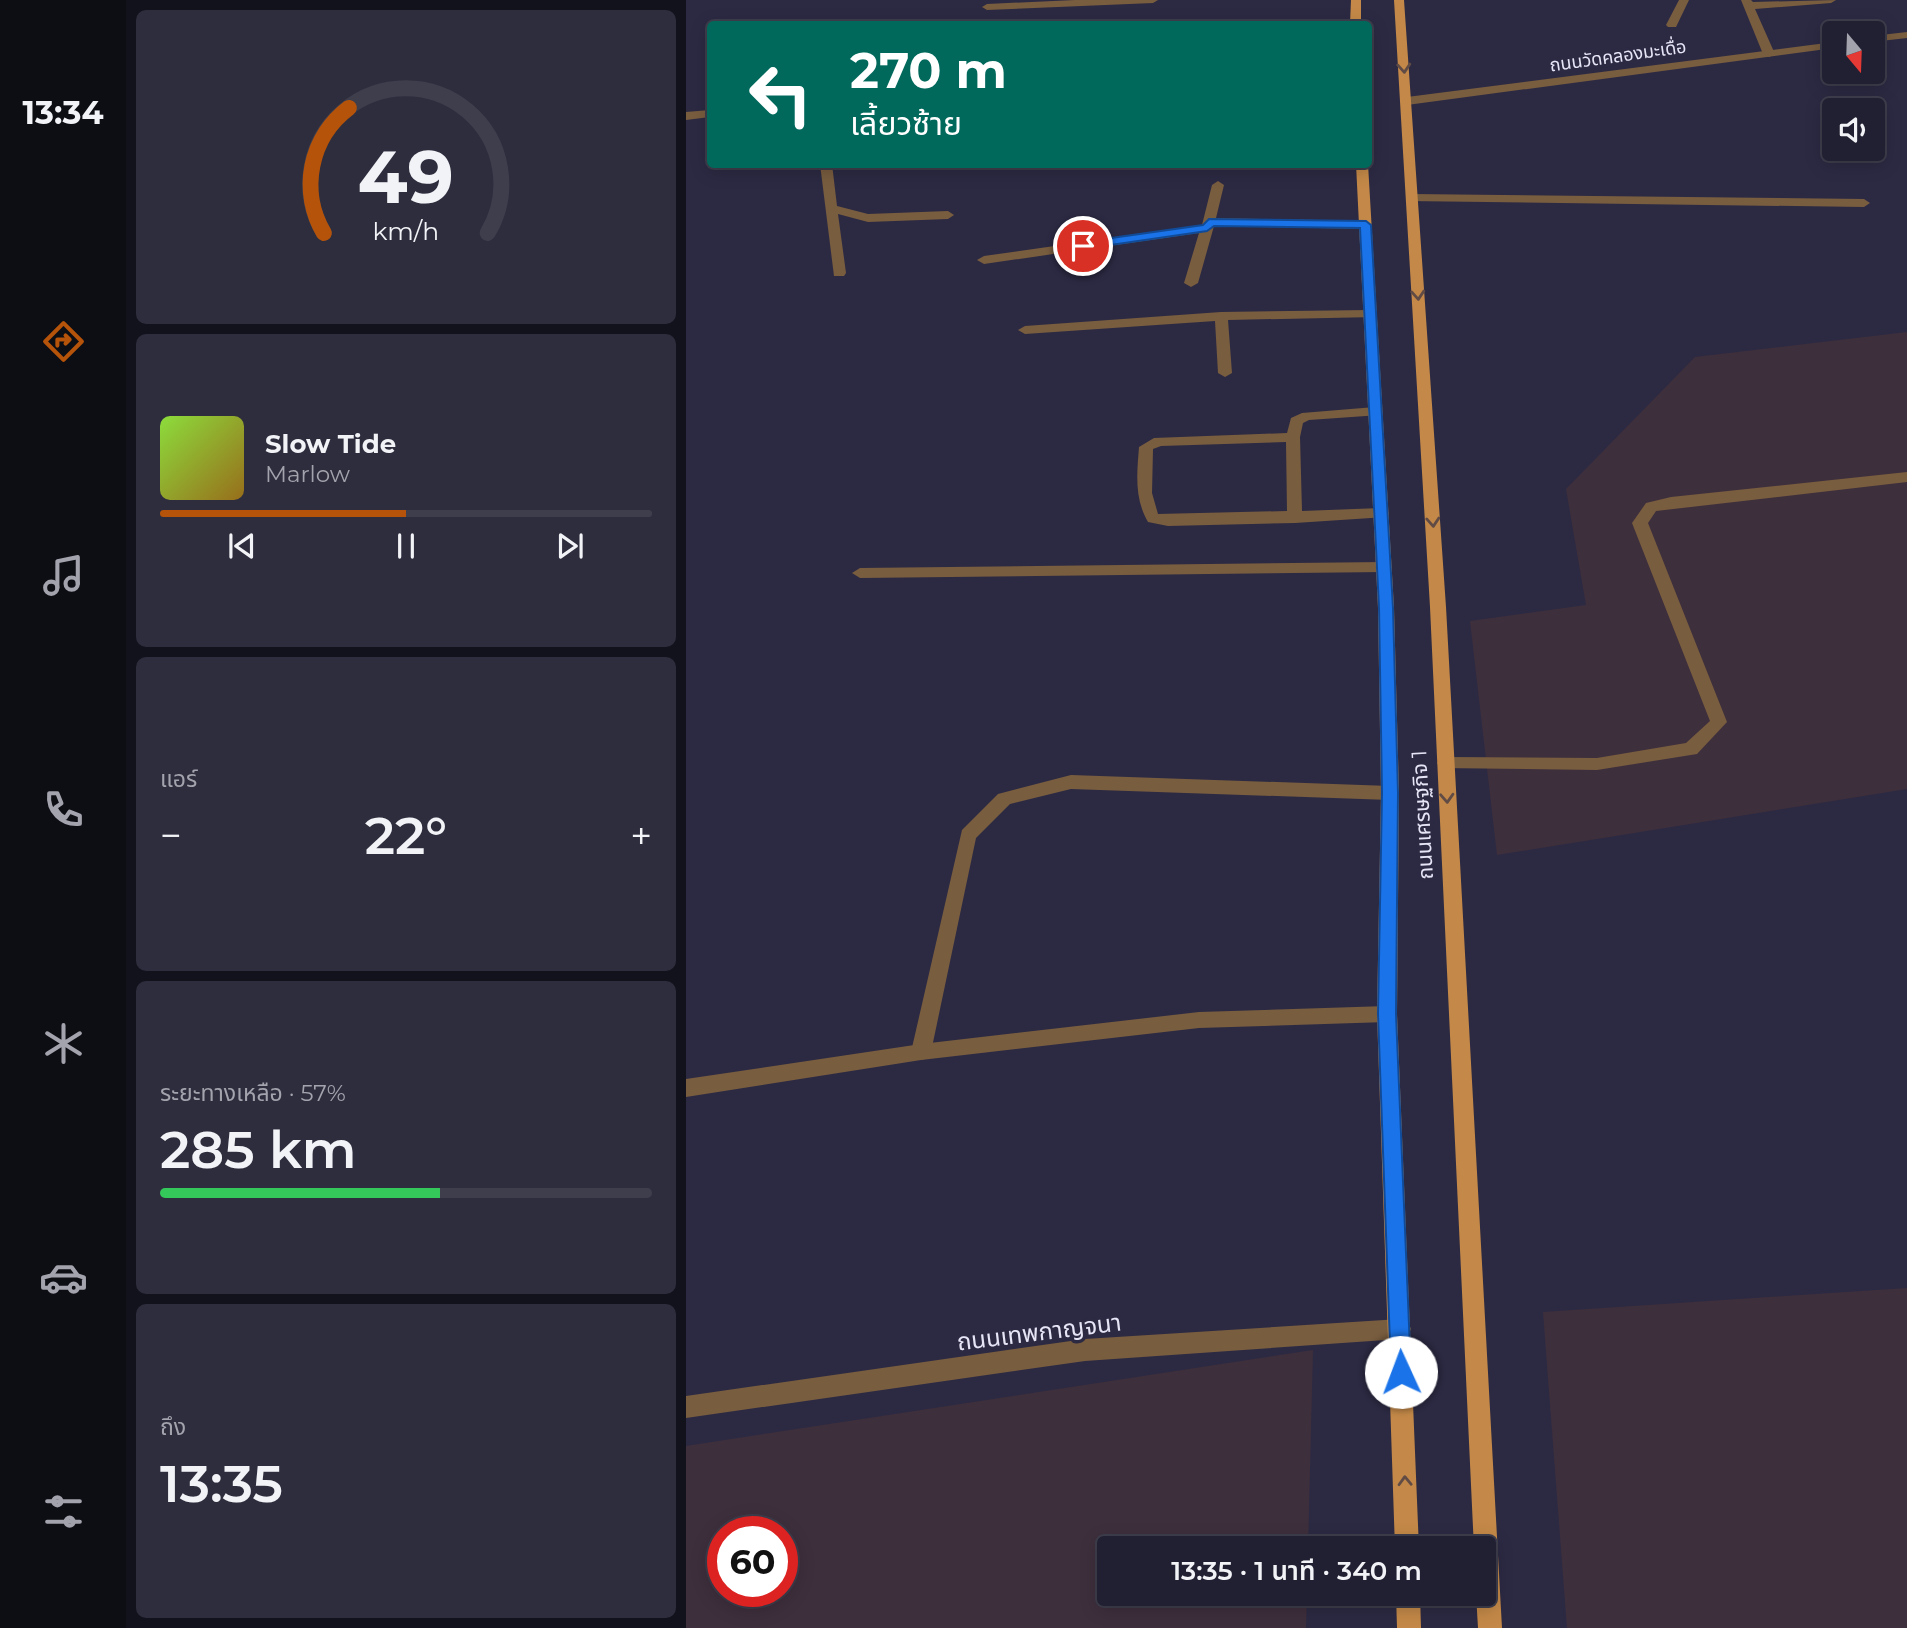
<!DOCTYPE html>
<html lang="th">
<meta charset="utf-8">
<style>
body{margin:0;font-family:Montserrat,"Noto Sans Thai",sans-serif;background:#2d2d3e;color:#f1f3f6;height:100vh;display:flex;flex-direction:column;font-size:26px;white-space:nowrap}
*{box-sizing:border-box;margin:0}
p{font-size:23px;color:#a2a3ac}
.icon{flex:none;width:38px;height:38px;fill:none;stroke:currentColor;stroke-width:2;stroke-linecap:round;stroke-linejoin:round}
.map{position:relative;flex:1;overflow:hidden}
.drawer{display:flex;flex-direction:column;gap:10px;padding:10px;background:#12121c;width:560px}
.drawer>*{flex:none}
.banner{position:absolute;left:21px;top:21px;width:665px;height:147px;border-radius:7px;box-shadow:0 4px 18px #0003,0 0 0 2px #3e3e4d;background:#00695c;color:#fff;overflow:hidden}
.needle{width:46px;rotate:161deg}
.fabs{position:absolute;left:1136px;top:21px;display:grid;gap:14px}
.fabs a{display:grid;place-items:center;width:63px;height:63px;border-radius:7px;background:#212032;box-shadow:0 4px 18px #0003,0 0 0 2px #3e3e4d;font-size:35px}
.speed{position:absolute;left:21px;top:1516px;display:flex;gap:14px;font-size:35px;font-weight:700;text-align:center}
.speed>*{display:grid;place-content:center;width:91px;height:91px;border-radius:50%;background:#212032;box-shadow:0 4px 18px #0003,0 0 0 2px #3e3e4d;line-height:1}
.speed .limit{border:10px solid #d22;background:#fff;color:#111}
.pin{position:absolute;display:grid;place-items:center;width:60px;height:60px;color:#fff;margin:-30px;border:4px solid #fff;border-radius:50%;box-shadow:0 2px 7px #0007}
.me{position:absolute;width:77px;margin:-38px;rotate:358deg;stroke-linejoin:round;filter:drop-shadow(0 0 5px #0008)}
.turn{display:flex;align-items:center;gap:24px;height:147px;padding:0 28px;font-size:32px}
.turn .icon{width:91px;height:91px;stroke-width:2.5}
.turn b{display:block;font-size:49px;line-height:60px}
.big{font-size:52px;font-weight:600;line-height:1.1}
.drawer .widget{flex:1;display:flex;flex-direction:column;justify-content:center;gap:10px;min-width:0;padding:0 24px;border-radius:10px;background:#2d2d3e}
.drawer .dial{align-items:center;gap:0}
.dial svg{height:182px;overflow:visible;fill:none;stroke:#3e3e4d;stroke-width:7;stroke-linecap:round;text-anchor:middle}
.dial text{fill:#f1f3f6;stroke:none}
.song{display:flex;align-items:center;gap:21px}
.cover{width:84px;height:84px;border-radius:10px;background:linear-gradient(135deg,hsl(90 70% 55%),hsl(40 70% 35%))}
.played{height:7px;border-radius:4px;background:linear-gradient(90deg,#b45309 50%,#3e3e4d 50%)}
.keys{display:flex;justify-content:space-around;direction:ltr}
.heat{display:flex;justify-content:space-between;align-items:center;font-size:38px;direction:ltr}
.charge{height:10px;border-radius:5px;background:linear-gradient(90deg,#34c759 57%,#3e3e4d 0)}
.trip{position:absolute;left:411px;top:1536px;width:399px;height:70px;border-radius:7px;background:#212032;box-shadow:0 4px 18px #0003,0 0 0 2px #3e3e4d;font-weight:600;line-height:70px;text-align:center}
main{display:flex;flex:1;min-height:0}
.menu{display:flex;flex-direction:column;width:126px;justify-content:space-around;align-items:center;background:#0d0d14;color:#a2a3ac}
.menu .icon{width:49px;height:49px}
.menu .selected{color:#b45309}
.menu b{font-size:32px;color:#f1f3f6}
.map>svg:first-child{display:block}
</style>
<main>
<nav class="menu">
<b>13:34</b>
<svg class="icon selected" aria-label="directions" viewBox="0 0 24 24"><path d="M12 3l9 9-9 9-9-9zM9 14v-3h6M13 9l2 2-2 2"/></svg>
<svg class="icon" aria-label="music" viewBox="0 0 24 24"><path d="M9 18V5l10-2v13"/><circle cx="6" cy="18" r="3"/><circle cx="16" cy="16" r="3"/></svg>
<svg class="icon" aria-label="phone" viewBox="0 0 24 24"><path d="M5 4h4l2 5-3 2q2 4 5 5l2-3 5 2v4C11 20 4 13 5 4z"/></svg>
<svg class="icon" aria-label="climate" viewBox="0 0 24 24"><path d="M12 3v18M4 7l16 10M4 17L20 7"/></svg>
<svg class="icon" aria-label="car" viewBox="0 0 24 24"><path d="M5 17H2v-5l4-1 3-4h7l3 4 3 1v5h-3M9 17h6M6 11h13"/><circle cx="7" cy="17" r="2"/><circle cx="17" cy="17" r="2"/></svg>
<svg class="icon" aria-label="filters" viewBox="0 0 24 24"><path d="M4 7h16M4 17h16"/><circle cx="9" cy="7" r="2"/><circle cx="15" cy="17" r="2"/></svg>
</nav>
<section class="drawer">
<div class="widget dial"><svg viewBox="0 0 100 80">
<path d="M14 69A42 42 0 1 1 86 69"/>
<path d="M14 69A42 42 0 0 1 25 14" stroke="#b45309"/>
<text x="50" y="56" font-size="32" font-weight="700">49</text>
<text x="50" y="72" font-size="11">km/h</text>
</svg></div>
<div class="widget">
<div class="song"><i class="cover"></i><div><b>Slow Tide</b><p>Marlow</p></div></div>
<div class="played"></div>
<div class="keys"><svg class="icon" aria-label="previous" viewBox="0 0 24 24"><path d="M18 5L8 12l10 7zM5 5v14"/></svg><svg class="icon" aria-label="pause" viewBox="0 0 24 24"><path d="M8 5v14M16 5v14"/></svg><svg class="icon" aria-label="next" viewBox="0 0 24 24"><path d="M6 5l10 7-10 7zM19 5v14"/></svg></div>
</div>
<div class="widget"><p>แอร์</p>
<div class="heat"><a>−</a><b class="big">22°</b><a>+</a></div>
</div>
<div class="widget"><p>ระยะทางเหลือ · 57%</p><b class="big">285 km</b><div class="charge"></div></div>
<div class="widget"><p>ถึง</p><b class="big">13:35</b></div>
</section>
<div class="map">
<svg width="1221" height="1628" viewBox="0 0 1221 1628">
<rect width="100%" height="100%" fill="#2c2a43"/>
<g fill="#3e2f3c" fill-rule="evenodd">
<path d="M1221 332V789L811 855 784 621 900 605 880 489 1009 357Z"/>
<path d="M1221 1288V1628H881L857 1312Z"/>
<path d="M627 1350 622 1549H424V1594H621L620 1628H0V1446ZM37 1531H96V1591H37Z"/>
</g>
<g fill="none" stroke-linecap="round" stroke-linejoin="round">
<g fill="#795d3f" fill-rule="evenodd">
<path d="M993 0H1003L990 27H982L980 25Z"/>
<path d="M1055 0H1065L1067 2 1150 0 1145 3 1069 9 1089 54 1083 57 1077 54Z"/>
<path d="M689 407 696 412 694 415 623 420 617 423 614 437 616 511 695 508 703 513 700 517 609 523 482 526 462 522C448 498 451 473 453 447L468 438 601 433 605 418 616 413ZM600 442 601 511 472 514 466 493 467 449 475 446Z"/>
<path d="M1221 472V482L970 511 962 523 1041 722 1011 754 911 770 754 768 751 763 754 758 760 757 911 758 1000 743 1024 721 946 523 960 503 985 497Z"/>
<path d="M385 775 704 786 710 788 713 793 710 798 704 800 385 789 324 804 290 838 245 1052 242 1058 235 1060 228 1058 225 1052 276 830 312 794Z"/>
</g>
<g fill="#795d3f" fill-rule="evenodd">
<path d="M389 0H472L467 3 301 10 296 7 301 4Z"/>
<path d="M1221 32V38L1186 42V36Z"/>
<path d="M1148 42V48L721 105 715 101 721 97Z"/>
<path d="M24 110V117L0 120V112Z"/>
<path d="M134 164H146L151 206 182 214 262 211 268 215 262 219 182 222 152 214 160 273 158 276H148Z"/>
<path d="M532 181 538 185 530 218 679 221 685 225 679 229 528 226 512 283 505 287 498 283 513 233 298 264 291 260 298 256 516 225 526 185Z"/>
<path d="M725 194 1178 199 1184 203 1178 207 721 201V195Z"/>
<path d="M684 310 691 314 689 317 542 320 546 373 539 377 532 373 529 321 339 334 332 330 339 326 535 312Z"/>
<path d="M698 562 706 567 698 572 174 578 166 573 174 568Z"/>
<path d="M701 1006 708 1008 711 1014 708 1020 701 1022 513 1028 235 1060 0 1097V1079L235 1044 513 1012Z"/>
</g>
<path fill="#795d3f" fill-rule="evenodd" d="M714 1319 722 1322 725 1329 722 1336 714 1339 399 1361 0 1418V1396L399 1339Z"/>
<g fill="#c48948" fill-rule="evenodd">
<path d="M665 0H675V24H664Z"/>
<path d="M708 0H718L760 607 816 1628H792L790 1594H798V1549H788L744 607Z"/>
<path d="M670 164H682L708 608 713 793 711 1014 733 1549H709L691 1014 695 793 692 608Z"/>
<path d="M710 1594H734L735 1628H711Z"/>
</g>
</g>
<defs><path id="oneway-chevron" d="M-2-3.5L2.5 0L-2 3.5" fill="none" stroke-width="1.6" stroke-linecap="round" stroke-linejoin="round" transform="scale(1.75)"/></defs>
<g stroke="#614b45">
<use href="#oneway-chevron" transform="translate(718 68) rotate(86)"/>
<use href="#oneway-chevron" transform="translate(732 295) rotate(86)"/>
<use href="#oneway-chevron" transform="translate(747 522) rotate(86)"/>
<use href="#oneway-chevron" transform="translate(761 798) rotate(87)"/>
<use href="#oneway-chevron" transform="translate(719 1481) rotate(-92)"/>
</g>
<path fill="#1a73e8" stroke="#114b97" stroke-width="2" d="M523 219 680 221 685 225 707 608 712 793 710 1014 725 1372 722 1379 715 1382 708 1379 705 1372 692 1014 696 793 693 608 674 228 528 226 521 231 397 249 391 246 397 242 517 225Z"/>
<g text-anchor="middle" dominant-baseline="central" stroke-width="7" stroke-linejoin="round" paint-order="stroke">
<g font-size="18" fill="#e6e5f6" stroke="#2c2a43">
<text transform="translate(932 56) rotate(-8)">ถนนวัดคลองมะเดื่อ</text>
</g>
<g font-size="21" fill="#e6e5f6" stroke="#2c2a43">
<text transform="translate(736 815) rotate(-93)">ถนนเศรษฐกิจ 1</text>
</g>
<g font-size="24" fill="#e6e5f6" stroke="#2c2a43">
<text transform="translate(353 1332) rotate(-7)">ถนนเทพกาญจนา</text>
</g>
</g>
</svg>
<div class="fabs">
<a><svg class="needle" viewBox="-14 -14 28 28"><path d="M0-13l5 13h-10z" fill="#e53935"/><path d="M0 13l5-13h-10z" fill="#a2a3ac"/></svg></a>
<a><svg class="icon" aria-label="sound" viewBox="0 0 24 24"><path d="M4 9h4l5-4v14l-5-4H4zM17 9q2 3 0 6"/></svg></a>
</div>
<div class="speed"><div class="limit">60</div></div>
<div class="pin" style="left:397px;top:246px;background:#d93025"><svg class="icon" aria-label="arrive" viewBox="0 0 24 24"><path d="M6 21V4h12l-3 4 3 4H6"/></svg></div>
<svg class="me" style="left:715px;top:1372px" viewBox="-20 -20 40 40"><circle r="19" fill="#fff"/><path d="M0-13L10 11 0 6-10 11z" fill="#1a73e8"/></svg>
<div class="trip">13:35 · 1 นาที · 340 m</div>
<div class="banner">
<div class="turn"><svg class="icon" aria-label="left" viewBox="0 0 24 24"><path d="M17 20v-9H6M10 6l-5 5 5 5"/></svg><div><b>270 m</b>เลี้ยวซ้าย</div></div>
</div>
</div>
</main>
